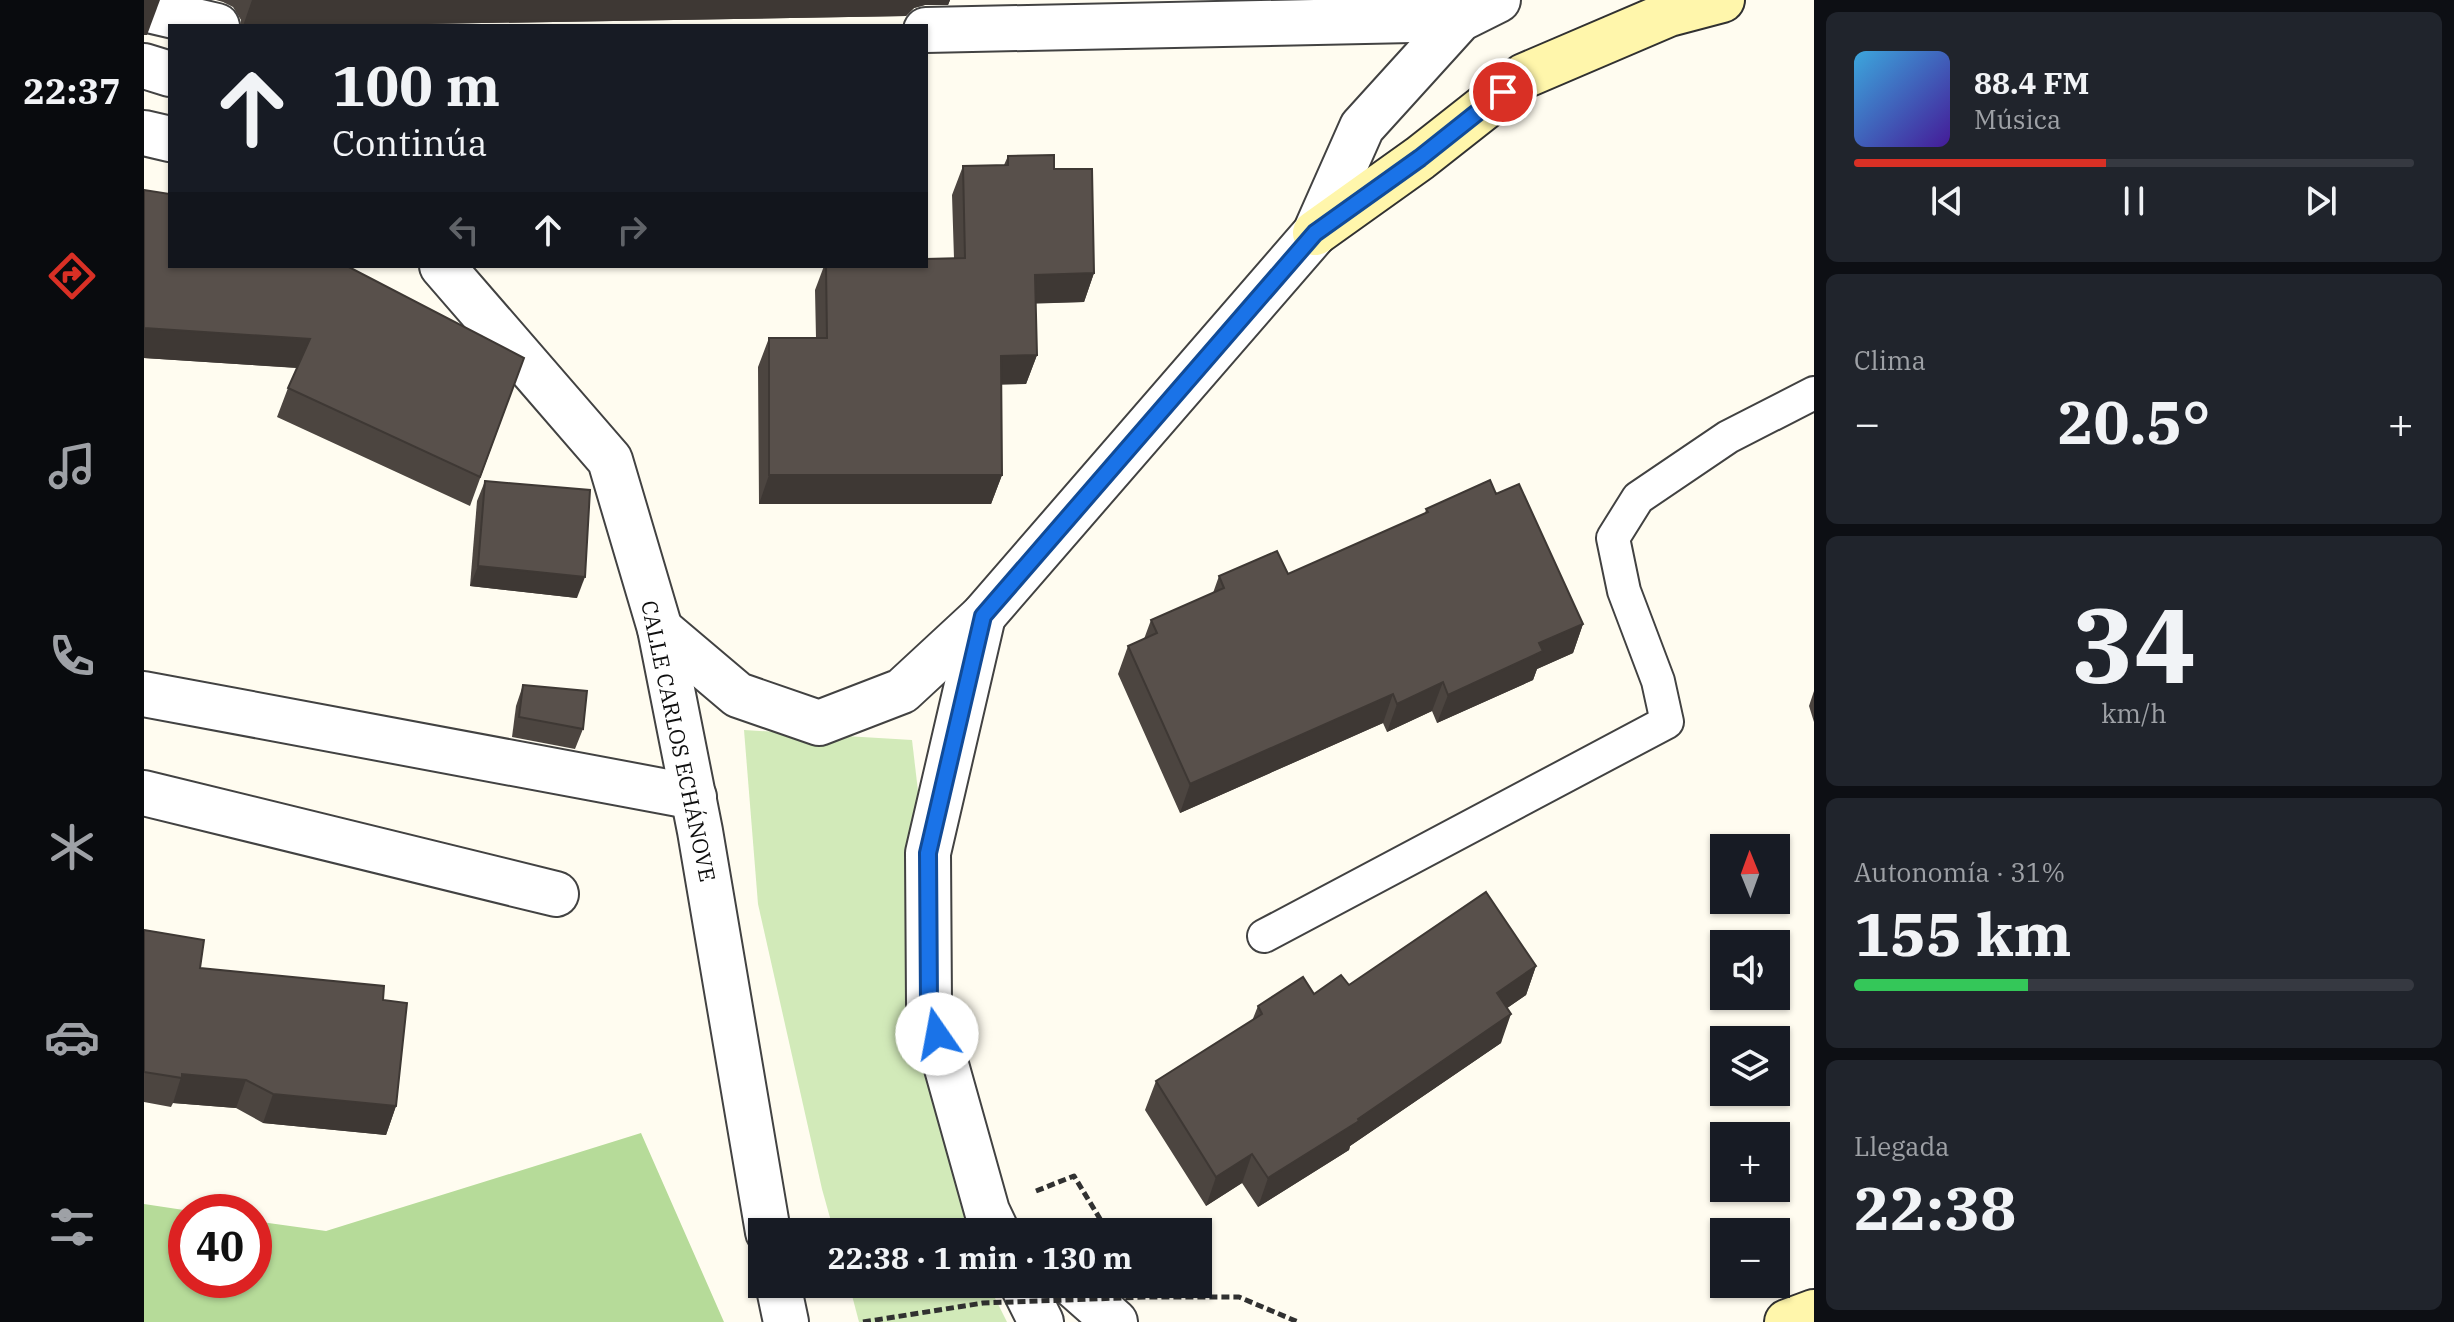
<!DOCTYPE html>
<html lang="es">
<meta charset="utf-8">
<style>
body{margin:0;font-family:"IBM Plex Serif",serif;background:#20242c;color:#f1f3f6;height:100vh;display:flex;flex-direction:column;font-size:30px;white-space:nowrap}
*{box-sizing:border-box;margin:0}
p{font-size:26px;color:#9ea1a6}
.icon{flex:none;width:44px;height:44px;fill:none;stroke:currentColor;stroke-width:2;stroke-linecap:round;stroke-linejoin:round}
.map{position:relative;flex:1;overflow:hidden}
.side{display:flex;flex-direction:column;gap:12px;padding:12px;background:#0d0f14;width:640px}
.side>*{flex:none}
.top-card{position:absolute;left:24px;top:24px;width:760px;height:244px;border-radius:0px;box-shadow:0 2px 6px #0004;background:#171b24;color:#f1f3f6;overflow:hidden}
.needle{width:52px;rotate:359deg}
.tools{position:absolute;left:1566px;top:834px;display:grid;gap:16px}
.tools a{display:grid;place-items:center;width:80px;height:80px;border-radius:0px;background:#171b24;box-shadow:0 2px 6px #0004;font-size:40px}
.speed{position:absolute;left:24px;top:1194px;display:flex;gap:16px;font-size:40px;font-weight:700;text-align:center}
.speed>*{display:grid;place-content:center;width:104px;height:104px;border-radius:50%;background:#171b24;box-shadow:0 2px 6px #0004;line-height:1}
.speed .limit{border:12px solid #d22;background:#fff;color:#111}
.pin{position:absolute;display:grid;place-items:center;width:68px;height:68px;color:#fff;margin:-34px;border:4px solid #fff;border-radius:50%;box-shadow:0 2px 8px #0007}
.me{position:absolute;width:88px;margin:-44px;rotate:348deg;stroke-linejoin:round;filter:drop-shadow(0 0 6px #0008)}
.turn{display:flex;align-items:center;gap:28px;height:168px;padding:0 32px;font-size:36px}
.turn .icon{width:104px;height:104px;stroke-width:2.5}
.turn b{display:block;font-size:56px;line-height:68px}
.lanes{display:flex;align-items:center;height:76px;padding:0 32px;background:#0003;justify-content:center;gap:40px;direction:ltr}
.lanes .off{opacity:.35}
.big{font-size:60px;font-weight:700;line-height:1.1}
.side .tile{flex:1;display:flex;flex-direction:column;justify-content:center;gap:12px;min-width:0;padding:0 28px;border-radius:12px;background:#20242c}
.side .dial{align-items:center;gap:0}
.dial b{font-size:104px;line-height:1}
.song{display:flex;align-items:center;gap:24px}
.cover{width:96px;height:96px;border-radius:12px;background:linear-gradient(135deg,hsl(200 70% 55%),hsl(260 70% 35%))}
.played{height:8px;border-radius:4px;background:linear-gradient(90deg,#d93025 45%,#363941 45%)}
.keys{display:flex;justify-content:space-around;direction:ltr}
.heat{display:flex;justify-content:space-between;align-items:center;font-size:44px;direction:ltr}
.charge{height:12px;border-radius:6px;background:linear-gradient(90deg,#34c759 31%,#363941 0)}
.trip{position:absolute;left:604px;top:1218px;width:464px;height:80px;border-radius:0px;background:#171b24;box-shadow:0 2px 6px #0004;font-weight:700;line-height:80px;text-align:center}
main{display:flex;flex:1;min-height:0}
.menu{display:flex;flex-direction:column;width:144px;justify-content:space-around;align-items:center;background:#090b0e;color:#9ea1a6}
.menu .icon{width:56px;height:56px}
.menu .active{color:#d93025}
.menu b{font-size:36px;color:#f1f3f6}
.map>svg:first-child{display:block}
</style>
<main>
<nav class="menu">
<b>22:37</b>
<svg class="icon active" aria-label="directions" viewBox="0 0 24 24"><path d="M12 3l9 9-9 9-9-9zM9 14v-3h6M13 9l2 2-2 2"/></svg>
<svg class="icon" aria-label="music" viewBox="0 0 24 24"><path d="M9 18V5l10-2v13"/><circle cx="6" cy="18" r="3"/><circle cx="16" cy="16" r="3"/></svg>
<svg class="icon" aria-label="phone" viewBox="0 0 24 24"><path d="M5 4h4l2 5-3 2q2 4 5 5l2-3 5 2v4C11 20 4 13 5 4z"/></svg>
<svg class="icon" aria-label="climate" viewBox="0 0 24 24"><path d="M12 3v18M4 7l16 10M4 17L20 7"/></svg>
<svg class="icon" aria-label="car" viewBox="0 0 24 24"><path d="M5 17H2v-5l4-1 3-4h7l3 4 3 1v5h-3M9 17h6M6 11h13"/><circle cx="7" cy="17" r="2"/><circle cx="17" cy="17" r="2"/></svg>
<svg class="icon" aria-label="filters" viewBox="0 0 24 24"><path d="M4 7h16M4 17h16"/><circle cx="9" cy="7" r="2"/><circle cx="15" cy="17" r="2"/></svg>
</nav>
<div class="map">
<svg width="1670" height="1322" viewBox="0 0 1670 1322">
<rect width="100%" height="100%" fill="#fffcf0"/>
<g fill="#d2eab9">
<path d="M600 730 768 740 826 1232H690L678 1189 614 904Z"/>
<path d="M705 1284H844L863 1322H715Z"/>
</g>
<path fill="#b6db99" d="M497 1133 580 1322H0V1204L53 1212H42V1280H110V1221L182 1231Z"/>
<g fill="none" stroke-linecap="round" stroke-linejoin="round">
<defs>
<path id="service" d="M1120 936 1523 722 1514 681 1480 591 1469 538 1494 498 1584 437 1670 393"/>
<g id="minor">
<path d="M0 694 550 797"/>
<path d="M0 793 412 894"/>
</g>
<g id="tertiary">
<path d="M0 9 73 26"/>
<path d="M782 30 1316 19"/>
<path d="M0 66 26 74"/>
<path d="M0 133 26 139"/>
<path d="M298 266 466 460 516 629 556 831 624 1232"/>
<path d="M839 616 784 853 785 1004 843 1211 853 1232"/>
<path d="M516 629 594 695 675 723 758 691 839 616 1171 233 1218 127 1316 19 1354 0"/>
<path d="M634 1284 642 1322"/>
<path d="M878 1284 897 1322"/>
<path d="M928 1284 971 1322"/>
</g>
<g id="secondary">
<path d="M1171 233 1276 158 1380 76 1525 14 1578 0"/>
<path d="M1643 1322 1670 1312"/>
</g>
</defs>
<use href="#service" stroke="#424242" stroke-width="36"/>
<use href="#minor" stroke="#424242" stroke-width="48"/>
<use href="#tertiary" stroke="#424242" stroke-width="48"/>
<use href="#secondary" stroke="#313131" stroke-width="48"/>
<path stroke="#313131" stroke-width="5" stroke-dasharray="8 4" stroke-linecap="butt" d="M892 1191 930 1176 964 1232"/>
<use href="#service" stroke="#fff" stroke-width="32"/>
<use href="#minor" stroke="#fff" stroke-width="44"/>
<use href="#tertiary" stroke="#fff" stroke-width="44"/>
<use href="#secondary" stroke="#fff6ab" stroke-width="44"/>
<path stroke="#313131" stroke-width="5" stroke-dasharray="8 4" stroke-linecap="butt" d="M719 1322 839 1303 1003 1297H1095L1154 1322"/>
</g>
<g fill="#4c4540">
<path d="M72 0H806L804 5H781L770 8 762 16 224 25V26H96L97 20 89 7 79 2Z"/>
<path d="M864 156 910 169 950 273 940 302 891 303 893 355 882 384H857L858 475 847 504H615L614 367 625 338H672L671 290 680 266H782L810 258 808 195 819 166 860 165Z"/>
<path d="M0 190 380 358 326 506 133 417 144 388 153 368 0 358Z"/>
<path d="M341 481 433 598 326 586 333 501Z"/>
<path d="M1282 509 1439 624 1429 653 1393 669 1389 680 1293 723 1288 711 1243 732 1239 723 1036 813 974 674 984 646 1000 639 1007 620 1069 593 1075 576 1144 574 1281 514Z"/>
<path d="M379 685 439 729 431 749 368 737 372 706Z"/>
<path d="M1670 691V722L1665 706Z"/>
<path d="M0 930 56 968 239 1000 252 1106 242 1135 119 1123 92 1108 29 1103 27 1107 0 1102Z"/>
<path d="M1392 966 1382 995 1363 1008 1357 1043 1206 1146 1205 1150 1114 1207 1098 1183 1062 1206 1001 1110 1012 1081 1108 1021 1114 1006 1205 985Z"/>
</g>
<g fill="#3e3834">
<path d="M0 0H16L3 35H0Z"/>
<path d="M108 0H806L804 5H781L770 8 762 16 224 25V26H99Z"/>
<path d="M950 273 940 302 880 304 891 275Z"/>
<path d="M0 328 166 339 156 368 0 358Z"/>
<path d="M893 355 882 384 847 385 857 356Z"/>
<path d="M625 475H858L847 504H615Z"/>
<path d="M334 566 441 577 433 598 326 586Z"/>
<path d="M1439 624 1429 653 1393 669 1389 680 1293 723 1304 695 1395 643Z"/>
<path d="M1299 682 1288 711 1243 732 1253 704Z"/>
<path d="M1249 694 1239 723 1036 813 1046 784Z"/>
<path d="M1392 966 1382 995 1343 1022 1353 993Z"/>
<path d="M1367 1014 1357 1043 1206 1146 1205 1150 1114 1207 1124 1178 1214 1119Z"/>
<path d="M38 1074 102 1080 92 1108 29 1103Z"/>
<path d="M129 1094 252 1106 242 1135 119 1123Z"/>
<path d="M1108 1154 1098 1183 1062 1206 1072 1177Z"/>
</g>
<g fill="#58504b" stroke="#3e3834" stroke-width="2">
<path d="M910 155V169H948L950 273 891 275 893 355 857 356 858 475H625V338H683L682 266H782V259L821 258 819 166 864 165V156Z"/>
<path d="M0 190 26 194V266H203L380 358 336 477 144 388 166 339 0 328Z"/>
<path d="M1346 480 1352 494 1375 484 1439 624 1395 643 1399 651 1304 695 1299 682 1253 704 1249 694 1046 784 984 646 1013 633 1007 620 1080 588 1075 576 1133 551 1144 574 1284 512 1282 509Z"/>
<path d="M341 481 446 490 441 577 334 566Z"/>
<path d="M379 685 443 691 439 729 375 717Z"/>
<path d="M1342 892 1392 966 1353 993 1367 1014 1214 1119 1215 1121 1124 1178 1108 1154 1072 1177 1012 1081 1118 1014 1114 1006 1159 977 1170 994 1197 975 1205 985Z"/>
<path d="M0 930 60 940 56 968 240 986 239 1000 263 1003 252 1106 129 1094 102 1080 38 1074V1078L0 1072Z"/>
</g>
<g fill="none" stroke-linecap="round" stroke-linejoin="round">
<defs>
<path id="route" d="M793 1034 785 1004 784 853 839 616 1171 233 1276 158 1359 92"/>
</defs>
<use href="#route" stroke="#114b97" stroke-width="20"/>
<use href="#route" stroke="#1a73e8" stroke-width="14"/>
</g>
<g text-anchor="middle" dominant-baseline="central" stroke-width="8" stroke-linejoin="round" paint-order="stroke">
<g font-size="22" fill="#0f0f0f" stroke="#fff">
<text transform="translate(535 741) rotate(78)">CALLE CARLOS ECHÁNOVE</text>
</g>
</g>
</svg>
<div class="tools">
<a><svg class="needle" viewBox="-14 -14 28 28"><path d="M0-13l5 13h-10z" fill="#e53935"/><path d="M0 13l5-13h-10z" fill="#9ea1a6"/></svg></a>
<a><svg class="icon" aria-label="sound" viewBox="0 0 24 24"><path d="M4 9h4l5-4v14l-5-4H4zM17 9q2 3 0 6"/></svg></a>
<a><svg class="icon" aria-label="layers" viewBox="0 0 24 24"><path d="M12 4l9 5-9 5-9-5zM3 14l9 5 9-5"/></svg></a>
<a>+</a>
<a>−</a>
</div>
<div class="speed"><div class="limit">40</div></div>
<div class="pin" style="left:1359px;top:92px;background:#d93025"><svg class="icon" aria-label="arrive" viewBox="0 0 24 24"><path d="M6 21V4h12l-3 4 3 4H6"/></svg></div>
<svg class="me" style="left:793px;top:1034px" viewBox="-20 -20 40 40"><circle r="19" fill="#fff"/><path d="M0-13L10 11 0 6-10 11z" fill="#1a73e8"/></svg>
<div class="trip">22:38 · 1 min · 130 m</div>
<div class="top-card">
<div class="turn"><svg class="icon" aria-label="ahead" viewBox="0 0 24 24"><path d="M12 20V5M6 11l6-6 6 6"/></svg><div><b>100 m</b>Continúa</div></div>
<div class="lanes"><svg class="icon off" aria-label="left" viewBox="0 0 24 24"><path d="M17 20v-9H6M10 6l-5 5 5 5"/></svg><svg class="icon" aria-label="ahead" viewBox="0 0 24 24"><path d="M12 20V5M6 11l6-6 6 6"/></svg><svg class="icon off" aria-label="right" viewBox="0 0 24 24"><path d="M7 20v-9h11M14 6l5 5-5 5"/></svg></div>
</div>
</div>
<section class="side">
<div class="tile">
<div class="song"><i class="cover"></i><div><b>88.4 FM</b><p>Música</p></div></div>
<div class="played"></div>
<div class="keys"><svg class="icon" aria-label="previous" viewBox="0 0 24 24"><path d="M18 5L8 12l10 7zM5 5v14"/></svg><svg class="icon" aria-label="pause" viewBox="0 0 24 24"><path d="M8 5v14M16 5v14"/></svg><svg class="icon" aria-label="next" viewBox="0 0 24 24"><path d="M6 5l10 7-10 7zM19 5v14"/></svg></div>
</div>
<div class="tile"><p>Clima</p>
<div class="heat"><a>−</a><b class="big">20.5°</b><a>+</a></div>
</div>
<div class="tile dial"><b>34</b><p>km/h</p></div>
<div class="tile"><p>Autonomía · 31%</p><b class="big">155 km</b><div class="charge"></div></div>
<div class="tile"><p>Llegada</p><b class="big">22:38</b></div>
</section>
</main>
